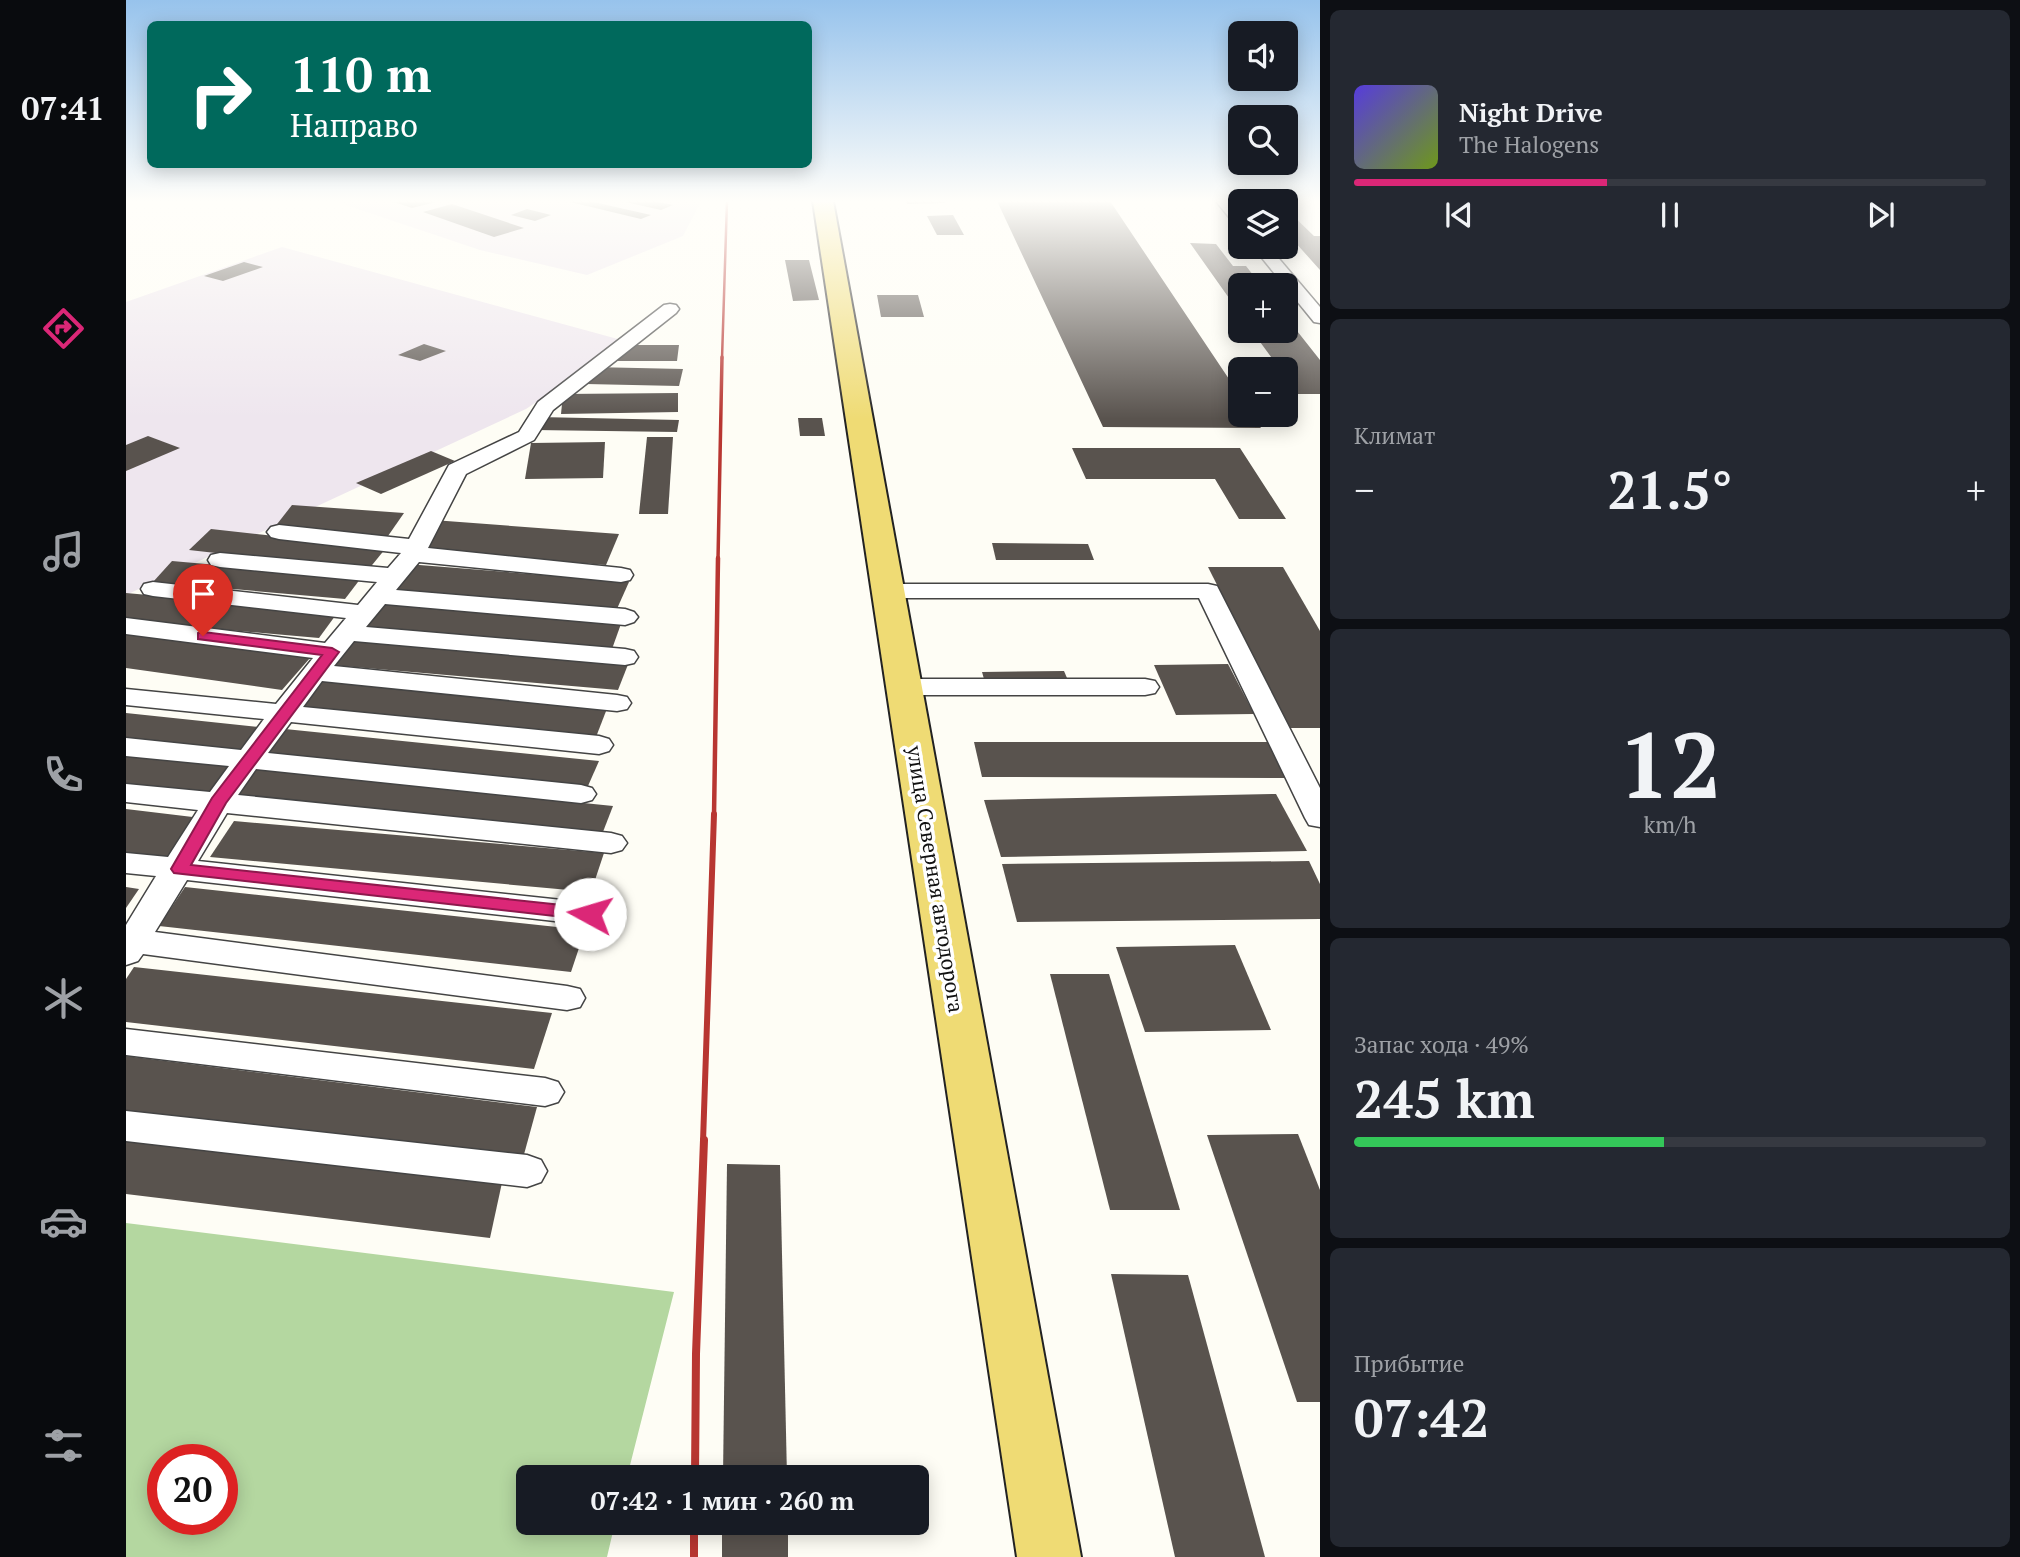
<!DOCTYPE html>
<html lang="ru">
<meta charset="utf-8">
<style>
body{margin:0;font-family:"PT Serif",serif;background:#242831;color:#f1f3f6;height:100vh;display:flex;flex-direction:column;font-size:26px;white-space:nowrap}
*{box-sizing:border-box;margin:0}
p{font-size:23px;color:#9ea1a6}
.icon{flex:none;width:38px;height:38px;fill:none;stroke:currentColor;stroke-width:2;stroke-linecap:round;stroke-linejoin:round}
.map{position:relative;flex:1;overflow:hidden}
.drawer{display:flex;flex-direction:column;gap:10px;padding:10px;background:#0d0f14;width:700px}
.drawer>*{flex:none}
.banner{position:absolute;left:21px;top:21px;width:665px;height:147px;border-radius:10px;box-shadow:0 4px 18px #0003;background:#00695c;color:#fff;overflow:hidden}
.fabs{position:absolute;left:1102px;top:21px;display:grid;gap:14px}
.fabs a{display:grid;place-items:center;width:70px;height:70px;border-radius:10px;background:#171b24;box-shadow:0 4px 18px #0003;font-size:35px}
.speed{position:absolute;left:21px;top:1444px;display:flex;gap:14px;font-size:35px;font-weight:700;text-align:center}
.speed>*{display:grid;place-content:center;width:91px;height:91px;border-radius:50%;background:#171b24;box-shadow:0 4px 18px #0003;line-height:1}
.speed .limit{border:10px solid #d22;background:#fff;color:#111}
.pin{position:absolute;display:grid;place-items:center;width:60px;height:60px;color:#fff;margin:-72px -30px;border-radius:50% 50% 50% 0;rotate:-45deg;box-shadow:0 0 7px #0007}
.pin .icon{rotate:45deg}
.me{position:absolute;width:77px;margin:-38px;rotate:276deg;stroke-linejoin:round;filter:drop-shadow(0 0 5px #0008)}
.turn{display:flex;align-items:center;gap:24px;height:147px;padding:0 28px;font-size:32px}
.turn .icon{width:91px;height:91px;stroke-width:2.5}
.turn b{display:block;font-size:49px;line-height:60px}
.big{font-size:52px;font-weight:700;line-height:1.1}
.drawer .card{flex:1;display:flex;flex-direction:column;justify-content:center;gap:10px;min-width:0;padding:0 24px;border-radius:10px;background:#242831}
.drawer .dial{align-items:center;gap:0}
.dial b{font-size:91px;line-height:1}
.song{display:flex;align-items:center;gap:21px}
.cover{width:84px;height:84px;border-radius:10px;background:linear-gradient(135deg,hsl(250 70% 55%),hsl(80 70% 35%))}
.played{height:7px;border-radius:4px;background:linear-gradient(90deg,#db2777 40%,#363941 40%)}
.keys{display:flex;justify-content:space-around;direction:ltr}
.heat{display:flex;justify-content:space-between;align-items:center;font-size:38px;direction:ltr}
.charge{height:10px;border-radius:5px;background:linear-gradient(90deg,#34c759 49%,#363941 0)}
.trip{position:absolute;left:390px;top:1465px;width:413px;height:70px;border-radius:10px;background:#171b24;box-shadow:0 4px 18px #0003;font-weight:700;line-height:70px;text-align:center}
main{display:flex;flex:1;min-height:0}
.dock{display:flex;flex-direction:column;width:126px;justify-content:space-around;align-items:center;background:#090b0e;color:#9ea1a6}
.dock .icon{width:49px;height:49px}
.dock .selected{color:#db2777}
.dock b{font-size:32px;color:#f1f3f6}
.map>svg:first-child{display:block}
</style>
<main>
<nav class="dock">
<b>07:41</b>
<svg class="icon selected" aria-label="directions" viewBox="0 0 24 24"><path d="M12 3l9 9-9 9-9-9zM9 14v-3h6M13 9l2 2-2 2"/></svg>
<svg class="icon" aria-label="music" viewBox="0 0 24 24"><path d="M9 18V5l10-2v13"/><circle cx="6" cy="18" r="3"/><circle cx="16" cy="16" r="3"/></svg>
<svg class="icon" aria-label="phone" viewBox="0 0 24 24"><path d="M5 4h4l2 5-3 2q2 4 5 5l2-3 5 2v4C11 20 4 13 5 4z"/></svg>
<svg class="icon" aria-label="climate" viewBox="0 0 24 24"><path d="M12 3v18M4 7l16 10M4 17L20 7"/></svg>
<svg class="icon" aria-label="car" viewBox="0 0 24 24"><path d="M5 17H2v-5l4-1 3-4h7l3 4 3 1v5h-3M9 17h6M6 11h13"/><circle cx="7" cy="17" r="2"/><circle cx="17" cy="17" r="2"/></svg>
<svg class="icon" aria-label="filters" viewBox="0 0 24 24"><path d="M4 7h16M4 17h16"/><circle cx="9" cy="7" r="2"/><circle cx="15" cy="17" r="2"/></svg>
</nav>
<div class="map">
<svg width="1194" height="1557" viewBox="0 0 1194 1557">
<rect width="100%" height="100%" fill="#fefdf5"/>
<g fill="#eee6ee">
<path d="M208 201H575L557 236 461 275 354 250Z"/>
<path d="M156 247 499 341 400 409 0 595V302Z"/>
</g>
<path fill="#b4d7a0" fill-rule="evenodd" d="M0 1223 548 1292 501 1477H402V1522L489 1523 481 1557H0ZM37 1460H96V1519H37Z"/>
<g fill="#59534e">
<path d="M265 201H310V202L286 208Z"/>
<path d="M440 201H463L525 215 515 219Z"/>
<path d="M495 201H527L547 205 535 210Z"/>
<path d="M780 201H817L819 203 781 204Z"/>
<path d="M871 201H984L1115 397V415H1126L1135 428 977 427Z"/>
<path d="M326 204 398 228 368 237 297 212Z"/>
<path d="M401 209 425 215 409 221 385 215Z"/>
<path d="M1160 209 1188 236H1194V270L1160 232Z"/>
<path d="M827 215 838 235H811L801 216Z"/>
<path d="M1064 243 1090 244 1107 266H1120L1135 285H1115V315Z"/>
<path d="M659 260H683L693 300 667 301Z"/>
<path d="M118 262 137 267 97 281 78 276Z"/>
<path d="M751 295H792L798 317H755Z"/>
<path d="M1160 317 1194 360V394H1171L1160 379V369H1154L1126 331H1160Z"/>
<path d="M298 344 320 351 294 361 272 355Z"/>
<path d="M493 345H553L551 361H489Z"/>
<path d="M466 367 557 369 553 386 460 384Z"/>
<path d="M552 393V412L435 414 437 394Z"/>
<path d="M413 417 553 420 551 432 409 430Z"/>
<path d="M672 418H696L699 436H674Z"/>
<path d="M22 436 54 448 0 471V445Z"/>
<path d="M521 437H547L542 514H513Z"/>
<path d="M479 442 477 478 399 479 405 443Z"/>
<path d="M946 448H1114L1160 519H1113L1089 479H960Z"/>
<path d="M305 451 329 461 255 494 230 483Z"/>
<path d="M166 505 278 513 262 536 148 528Z"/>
<path d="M307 520 493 534 480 565 288 550Z"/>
<path d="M85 529 260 548 242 570 63 550Z"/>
<path d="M866 543 962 544 968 560H870Z"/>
<path d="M46 561 235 578 219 599 27 582Z"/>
<path d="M281 564 503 582 490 611 262 591Z"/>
<path d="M1082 567H1157L1194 631V728H1163Z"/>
<path d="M0 593 212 612 193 638 0 621Z"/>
<path d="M246 602 496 621 486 649 229 630Z"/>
<path d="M0 633 184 658 156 690 0 668Z"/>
<path d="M223 638 503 662 492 690 205 665Z"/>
<path d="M1102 664 1128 714 1050 715 1028 665Z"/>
<path d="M938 671 944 685 860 686 856 672Z"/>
<path d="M187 680 482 706 470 737 167 708Z"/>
<path d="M0 713 133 727 111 757 0 745Z"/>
<path d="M159 729 473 761 462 786 142 753Z"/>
<path d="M848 742H1143L1160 778 856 777Z"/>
<path d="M0 753 105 764 80 799 0 790Z"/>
<path d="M126 769 487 806 475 837 106 798Z"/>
<path d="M1150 794 1181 851 875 857 858 800Z"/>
<path d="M0 809 75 818 45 858 0 853Z"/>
<path d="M108 821 478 853 465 892 84 857Z"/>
<path d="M1183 861 1194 884V919L891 922 876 864Z"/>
<path d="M0 887 13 889 0 908Z"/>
<path d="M59 887 459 930 445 972 33 926Z"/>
<path d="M1109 945 1145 1030 1019 1032 990 947Z"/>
<path d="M8 967 426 1013 408 1069 0 1022V979Z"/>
<path d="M924 974H983L1054 1210H984Z"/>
<path d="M0 1056 411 1107 397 1158 0 1113Z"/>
<path d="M0 1134 377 1178 364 1238 0 1194Z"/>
<path d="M1172 1134 1194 1190V1402H1171L1081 1135Z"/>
<path d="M601 1164 654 1165 661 1477H597Z"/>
<path d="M985 1274 1062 1275 1139 1557H1049Z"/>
<rect x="596" y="1522" width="66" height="35"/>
</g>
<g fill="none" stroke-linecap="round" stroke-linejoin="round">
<defs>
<g id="minor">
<path d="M1090 201H1105L1115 213V228L1110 226Z"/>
<path d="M1127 247H1143L1194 307V323L1188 322Z"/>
<path d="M544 304 550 305 553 309 550 313 427 410 408 440 340 474 302 548 495 568 504 570 507 575 504 580 495 582 293 562 270 590 499 609 508 612 512 617 508 622 499 625 259 604 240 627 499 649 508 651 512 657 508 663 499 665 228 641 208 666 491 695 501 697 505 703 501 709 491 711 196 681 177 707 473 736 483 739 487 745 483 751 473 754 165 722 142 753 455 785 466 788 470 794 466 800 455 803 130 769 112 795 485 833 496 836 501 843 496 850 485 853 101 813 72 861 464 903 476 906 481 914 476 922 464 925 61 880 29 932 441 986 454 989 459 998 454 1007 441 1010 17 954 12 961 0 965V925L30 876 0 873V853L42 857 72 810 0 802V784L84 792 103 766 0 756V738L115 750 138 719 0 705V689L150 704 187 658 0 634V618L199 643 220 618 27 596 18 594 15 589 18 584 27 582 232 605 251 582 94 567 85 565 82 560 85 555 94 553 262 568 275 553 153 539 145 537 141 532 145 527 153 525 283 539 323 465 393 432 412 402 538 305Z"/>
<path d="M762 584H1082L1091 586 1194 788V827L1183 825 1179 818 1073 598H762L753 596 750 591 753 586Z"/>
<path d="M779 679H1019L1029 681 1033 687 1029 693 1019 695H779L769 693 765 687 769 681Z"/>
<path d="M0 1029 419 1078 432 1082 438 1092 432 1102 419 1106 0 1055Z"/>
<path d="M0 1111 401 1155 415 1160 421 1171 415 1182 401 1187 0 1141Z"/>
</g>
<path id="major" d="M687 201H707L955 1557H891Z"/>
</defs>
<use href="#minor" stroke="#444" stroke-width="3"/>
<use href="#major" stroke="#222" stroke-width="4"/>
<use href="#minor" fill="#fff" fill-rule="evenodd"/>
<use href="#major" fill="#efdb74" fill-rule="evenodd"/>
<path stroke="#b83631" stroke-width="2.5" d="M596 359 601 201"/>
<path stroke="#b83631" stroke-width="3.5" d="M592 560 596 357"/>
<path stroke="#b83631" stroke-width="4.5" d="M588 816 592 558"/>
<path stroke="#b83631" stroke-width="6" d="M577 1142 588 814"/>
<g stroke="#b83631" stroke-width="8">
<path d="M569 1477 570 1354 578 1140"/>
<path d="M568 1522V1557"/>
</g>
</g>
<linearGradient id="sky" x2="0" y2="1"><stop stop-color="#97c3ec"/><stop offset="0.48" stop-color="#fffefa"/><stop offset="1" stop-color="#fffefa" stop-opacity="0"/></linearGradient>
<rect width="1194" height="419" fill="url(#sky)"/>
<path fill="#db2777" stroke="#8e194d" stroke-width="2" d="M77 632 206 648 213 652 100 803 65 865 464 908 470 910 472 914 470 918 464 920 48 873 45 869 86 798 196 655 72 639V633Z"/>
<g text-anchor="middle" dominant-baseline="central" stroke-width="7" stroke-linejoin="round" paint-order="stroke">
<g font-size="21" fill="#111" stroke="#fff">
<text transform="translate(810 879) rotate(81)">улица Северная автодорога</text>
</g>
</g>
</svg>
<div class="fabs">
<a><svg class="icon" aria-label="sound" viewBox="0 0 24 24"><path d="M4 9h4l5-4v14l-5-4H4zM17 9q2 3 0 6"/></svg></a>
<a><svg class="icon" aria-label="search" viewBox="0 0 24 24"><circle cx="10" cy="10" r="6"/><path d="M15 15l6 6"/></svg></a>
<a><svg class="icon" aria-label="layers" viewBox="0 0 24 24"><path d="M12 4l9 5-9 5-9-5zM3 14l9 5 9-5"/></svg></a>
<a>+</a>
<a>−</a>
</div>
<div class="speed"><div class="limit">20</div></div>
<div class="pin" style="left:77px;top:636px;background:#d93025"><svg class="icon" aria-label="arrive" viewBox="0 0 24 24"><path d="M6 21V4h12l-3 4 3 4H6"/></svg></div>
<svg class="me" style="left:464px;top:914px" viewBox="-20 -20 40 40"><circle r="19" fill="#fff"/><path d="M0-13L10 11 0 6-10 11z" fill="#db2777"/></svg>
<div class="trip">07:42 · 1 мин · 260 m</div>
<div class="banner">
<div class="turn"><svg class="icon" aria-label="right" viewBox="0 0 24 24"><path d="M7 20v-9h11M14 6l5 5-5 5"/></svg><div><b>110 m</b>Направо</div></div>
</div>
</div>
<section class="drawer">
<div class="card">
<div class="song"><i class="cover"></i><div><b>Night Drive</b><p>The Halogens</p></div></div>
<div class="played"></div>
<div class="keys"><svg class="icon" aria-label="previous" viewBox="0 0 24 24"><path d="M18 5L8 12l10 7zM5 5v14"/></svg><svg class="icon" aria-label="pause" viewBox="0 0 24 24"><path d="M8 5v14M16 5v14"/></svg><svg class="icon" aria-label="next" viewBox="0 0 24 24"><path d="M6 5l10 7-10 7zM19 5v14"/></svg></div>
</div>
<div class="card"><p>Климат</p>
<div class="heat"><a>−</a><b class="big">21.5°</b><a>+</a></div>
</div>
<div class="card dial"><b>12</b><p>km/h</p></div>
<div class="card"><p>Запас хода · 49%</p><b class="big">245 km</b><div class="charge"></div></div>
<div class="card"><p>Прибытие</p><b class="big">07:42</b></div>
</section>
</main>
